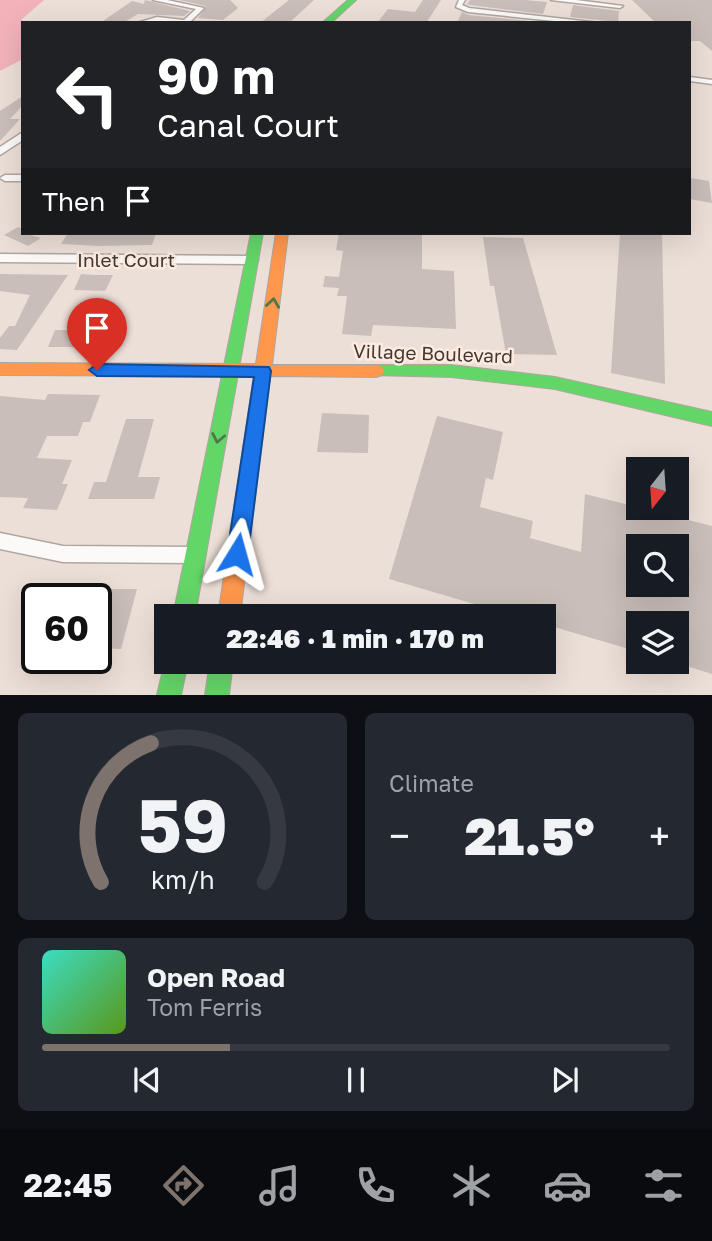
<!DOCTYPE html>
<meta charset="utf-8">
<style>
body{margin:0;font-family:"Golos Text",sans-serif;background:#242831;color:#f1f3f6;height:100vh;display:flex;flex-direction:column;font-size:26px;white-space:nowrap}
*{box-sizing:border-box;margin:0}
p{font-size:23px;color:#9ea1a6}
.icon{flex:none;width:38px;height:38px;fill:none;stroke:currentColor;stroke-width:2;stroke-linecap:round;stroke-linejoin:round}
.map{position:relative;height:695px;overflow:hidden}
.panel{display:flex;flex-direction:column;gap:18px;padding:18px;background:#0d0f14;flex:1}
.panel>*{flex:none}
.banner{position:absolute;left:21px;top:21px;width:670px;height:214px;border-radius:0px;box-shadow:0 7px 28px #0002;background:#202124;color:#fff;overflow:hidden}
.needle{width:46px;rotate:197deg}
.tools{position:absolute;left:626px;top:457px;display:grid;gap:14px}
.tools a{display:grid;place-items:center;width:63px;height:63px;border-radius:0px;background:#171b24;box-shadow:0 7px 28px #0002;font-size:35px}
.speed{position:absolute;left:21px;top:583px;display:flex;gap:14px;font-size:35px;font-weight:700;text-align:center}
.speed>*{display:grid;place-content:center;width:91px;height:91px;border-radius:50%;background:#171b24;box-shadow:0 7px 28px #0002;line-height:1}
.speed .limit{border:4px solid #111;border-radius:10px;background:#fff;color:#111}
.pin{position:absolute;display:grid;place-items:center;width:60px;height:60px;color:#fff;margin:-72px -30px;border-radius:50% 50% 50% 0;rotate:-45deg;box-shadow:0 0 7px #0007}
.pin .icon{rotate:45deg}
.me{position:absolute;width:77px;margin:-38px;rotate:8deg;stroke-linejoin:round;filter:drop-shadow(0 0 5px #0008)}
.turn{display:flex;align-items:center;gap:24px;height:147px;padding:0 21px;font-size:32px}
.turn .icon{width:91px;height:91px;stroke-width:2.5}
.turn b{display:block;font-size:49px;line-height:60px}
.then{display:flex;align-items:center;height:66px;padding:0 21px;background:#0003;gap:14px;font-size:26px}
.big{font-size:52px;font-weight:800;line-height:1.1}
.panel .tile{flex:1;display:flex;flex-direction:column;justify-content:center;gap:10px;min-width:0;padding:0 24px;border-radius:10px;background:#242831}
.panel .dial{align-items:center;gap:0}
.dial svg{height:182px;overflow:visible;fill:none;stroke:#363941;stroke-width:7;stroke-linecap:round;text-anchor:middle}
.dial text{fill:#f1f3f6;stroke:none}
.song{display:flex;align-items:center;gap:21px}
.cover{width:84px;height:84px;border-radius:10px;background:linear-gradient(135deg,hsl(170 70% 55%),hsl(90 70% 35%))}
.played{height:7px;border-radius:4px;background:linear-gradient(90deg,#7d726c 30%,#363941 30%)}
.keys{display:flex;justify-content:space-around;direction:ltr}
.heat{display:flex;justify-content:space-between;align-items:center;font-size:38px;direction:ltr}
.panel .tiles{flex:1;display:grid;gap:18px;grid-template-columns:1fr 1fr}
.tile:last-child{grid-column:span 2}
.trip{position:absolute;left:154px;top:604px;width:402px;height:70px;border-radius:0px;background:#171b24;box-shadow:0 7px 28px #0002;font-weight:800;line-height:70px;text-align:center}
.dock{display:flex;height:112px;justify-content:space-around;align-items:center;background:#090b0e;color:#9ea1a6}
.dock .icon{width:49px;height:49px}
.dock .on{color:#7d726c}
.dock b{font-size:32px;color:#f1f3f6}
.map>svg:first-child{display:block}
</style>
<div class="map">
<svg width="712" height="695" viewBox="0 0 712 695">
<rect width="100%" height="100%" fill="#ecdfd7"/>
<path fill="#f2b2ba" d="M0 0H44L21 20 28 23H23V59L0 71Z"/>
<g fill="#c9beb9" fill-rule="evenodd">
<path d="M145 0 190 11 184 16 138 14 123 23H100L132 1 144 4Z"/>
<path d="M179 0H230L238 8 223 20 198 18 206 6Z"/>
<path d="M289 0H314L289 23H260Z"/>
<path d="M423 0H441L426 23H377L388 9 415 12Z"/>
<path d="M470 0H525L547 2 543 14 470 5 467 4Z"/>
<path d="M632 0H712V51L700 41H690V21L655 22Z"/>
<path d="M573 5 619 11 618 22 570 17Z"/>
<path d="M462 12 468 15 540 22 457 23Z"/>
<path d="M23 96V105L10 119H20L0 141V111Z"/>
<path d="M690 178 709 181 712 203 690 199Z"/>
<path d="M18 227 23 229V233L41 238 28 246 4 235Z"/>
<path d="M68 233H156L152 245 99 246 61 244Z"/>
<path d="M339 233H422V269L454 271 456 329 373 325 371 336 342 334 347 296H337L339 288 323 287 325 276 339 277 343 251 336 250Z"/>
<path d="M620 233H662L665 384 611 373Z"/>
<path d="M483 237 523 238 557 355 506 354 494 286H490Z"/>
<path d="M0 274 68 275 17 350 0 349V338L9 326H15L30 295 0 291Z"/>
<path d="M81 274 94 275H113L105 291 74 290Z"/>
<path d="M55 330H89L82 347H48Z"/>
<path d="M48 394 100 395 90 422H83L78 436H47L37 458 72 460 62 484H68L57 510 23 508 28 498 0 497V396L45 400Z"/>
<path d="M322 413 369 415 368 453 317 452Z"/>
<path d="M437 416 503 432 493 480 486 478 480 507 533 521 530 538 581 552 585 494 712 526V674L677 663V623H639V652L544 624V616H515L389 579ZM639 546H677V584H639Z"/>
<path d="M126 419H154L138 477H160L154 499H88L94 482H106Z"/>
<path d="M96 589H137L121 649 101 648 104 641 96 639Z"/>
</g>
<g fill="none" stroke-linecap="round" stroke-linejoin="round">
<defs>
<g id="street">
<path d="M153 0H167L204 8 191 21 193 23H137L157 17 184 20 196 9Z"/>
<path d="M459 0H465L462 5 469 8 600 23H574L468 12 456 7Z"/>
<path d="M551 0H576L623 6 620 8Z"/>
<path d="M690 77 712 80V84L690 81Z"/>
<path d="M23 132V140L0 155V147Z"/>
<path d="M23 175V181H5L0 178 5 175Z"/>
<path d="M0 254 252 256 258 260 252 264 0 262Z"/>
<path d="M0 533 63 546 196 547 203 549 205 555 203 561 196 563 63 562 0 549Z"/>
</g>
<g id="fast">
<path d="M348 0H356L331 23H322Z"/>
<path d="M251 233H263L195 616H173Z"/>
<path d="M376 365H451L555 377 712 412V426L555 389 451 377 370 375 368 371 370 367Z"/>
<path d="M166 657V662H188L181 695H157Z"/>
<path d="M210 662H233L229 695H205Z"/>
</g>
<path id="slow" d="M276 233H288L272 365H376L382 367 384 371 382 375 376 377 270 376 240 616H218L254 376 0 375V363L256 364Z"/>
</defs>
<use href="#street" stroke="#b0a6a0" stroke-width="3"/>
<use href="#fast" stroke="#b0a6a0" stroke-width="2"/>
<use href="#slow" stroke="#b0a6a0" stroke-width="2"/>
<use href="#street" fill="#fcfaf9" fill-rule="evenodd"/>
<use href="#fast" fill="#63d668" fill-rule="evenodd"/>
<use href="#slow" fill="#ff974d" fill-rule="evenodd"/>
</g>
<defs><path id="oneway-chevron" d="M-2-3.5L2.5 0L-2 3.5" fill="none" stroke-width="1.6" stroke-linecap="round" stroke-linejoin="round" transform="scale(1.75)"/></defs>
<g stroke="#4f7748">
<use href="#oneway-chevron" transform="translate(273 303) rotate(-82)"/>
<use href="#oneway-chevron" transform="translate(218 438) rotate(101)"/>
</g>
<path fill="#1a73e8" stroke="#114b97" stroke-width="2" d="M97 364 269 367 271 371 248 554 245 561 237 563 230 561 227 554 254 377 97 376 89 370Z"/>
<g text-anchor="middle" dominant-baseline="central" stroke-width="5" stroke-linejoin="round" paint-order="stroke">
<g font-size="19" fill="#413833" stroke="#feebe0">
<text x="126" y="259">Inlet Court</text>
<text transform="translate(433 353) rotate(2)">Village Boulevard</text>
</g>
</g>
</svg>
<div class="tools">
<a><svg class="needle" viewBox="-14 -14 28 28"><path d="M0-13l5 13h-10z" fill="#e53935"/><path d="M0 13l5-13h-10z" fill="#9ea1a6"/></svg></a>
<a><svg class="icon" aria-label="search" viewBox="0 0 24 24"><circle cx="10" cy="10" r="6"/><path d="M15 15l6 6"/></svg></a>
<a><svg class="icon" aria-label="layers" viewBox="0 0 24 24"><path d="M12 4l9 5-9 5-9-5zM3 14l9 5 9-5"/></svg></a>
</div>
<div class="speed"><div class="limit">60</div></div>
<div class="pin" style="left:97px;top:370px;background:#d93025"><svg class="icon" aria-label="arrive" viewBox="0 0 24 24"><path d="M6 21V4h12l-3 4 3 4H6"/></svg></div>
<svg class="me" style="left:237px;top:554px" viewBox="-20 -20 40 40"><path d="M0-17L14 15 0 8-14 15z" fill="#1a73e8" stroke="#fff" stroke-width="4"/></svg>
<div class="trip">22:46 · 1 min · 170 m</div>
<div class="banner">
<div class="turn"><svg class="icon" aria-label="left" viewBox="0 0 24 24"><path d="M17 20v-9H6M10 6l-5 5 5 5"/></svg><div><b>90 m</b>Canal Court</div></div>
<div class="then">Then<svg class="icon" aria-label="arrive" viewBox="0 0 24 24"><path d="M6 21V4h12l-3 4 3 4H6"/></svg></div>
</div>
</div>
<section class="panel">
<div class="tiles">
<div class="tile dial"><svg viewBox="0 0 100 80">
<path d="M14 69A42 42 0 1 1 86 69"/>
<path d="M14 69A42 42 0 0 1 36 8" stroke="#7d726c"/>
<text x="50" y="56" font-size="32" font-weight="700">59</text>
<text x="50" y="72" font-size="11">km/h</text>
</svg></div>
<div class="tile"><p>Climate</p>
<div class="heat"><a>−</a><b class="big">21.5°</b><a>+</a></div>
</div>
<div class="tile">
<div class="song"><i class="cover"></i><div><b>Open Road</b><p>Tom Ferris</p></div></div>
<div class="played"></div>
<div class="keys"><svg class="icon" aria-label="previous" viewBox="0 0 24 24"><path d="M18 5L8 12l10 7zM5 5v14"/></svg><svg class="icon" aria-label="pause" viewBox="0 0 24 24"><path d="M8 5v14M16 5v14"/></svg><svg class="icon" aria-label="next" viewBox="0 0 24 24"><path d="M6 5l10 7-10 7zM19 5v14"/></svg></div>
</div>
</div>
</section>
<nav class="dock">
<b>22:45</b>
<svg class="icon on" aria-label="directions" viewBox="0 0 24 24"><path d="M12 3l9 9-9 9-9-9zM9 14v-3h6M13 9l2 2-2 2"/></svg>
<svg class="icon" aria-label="music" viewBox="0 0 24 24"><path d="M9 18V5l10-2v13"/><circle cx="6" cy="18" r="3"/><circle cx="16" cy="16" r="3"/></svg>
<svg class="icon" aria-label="phone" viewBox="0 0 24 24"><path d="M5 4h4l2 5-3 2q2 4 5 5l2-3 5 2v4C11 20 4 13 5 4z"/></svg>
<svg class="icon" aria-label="climate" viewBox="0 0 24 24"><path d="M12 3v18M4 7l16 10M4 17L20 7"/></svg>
<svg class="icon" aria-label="car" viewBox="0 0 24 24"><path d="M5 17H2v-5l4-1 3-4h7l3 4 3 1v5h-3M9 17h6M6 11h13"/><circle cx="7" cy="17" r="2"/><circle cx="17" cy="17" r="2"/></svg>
<svg class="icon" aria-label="filters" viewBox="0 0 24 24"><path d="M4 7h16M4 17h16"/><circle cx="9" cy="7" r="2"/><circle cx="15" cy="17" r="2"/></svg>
</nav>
